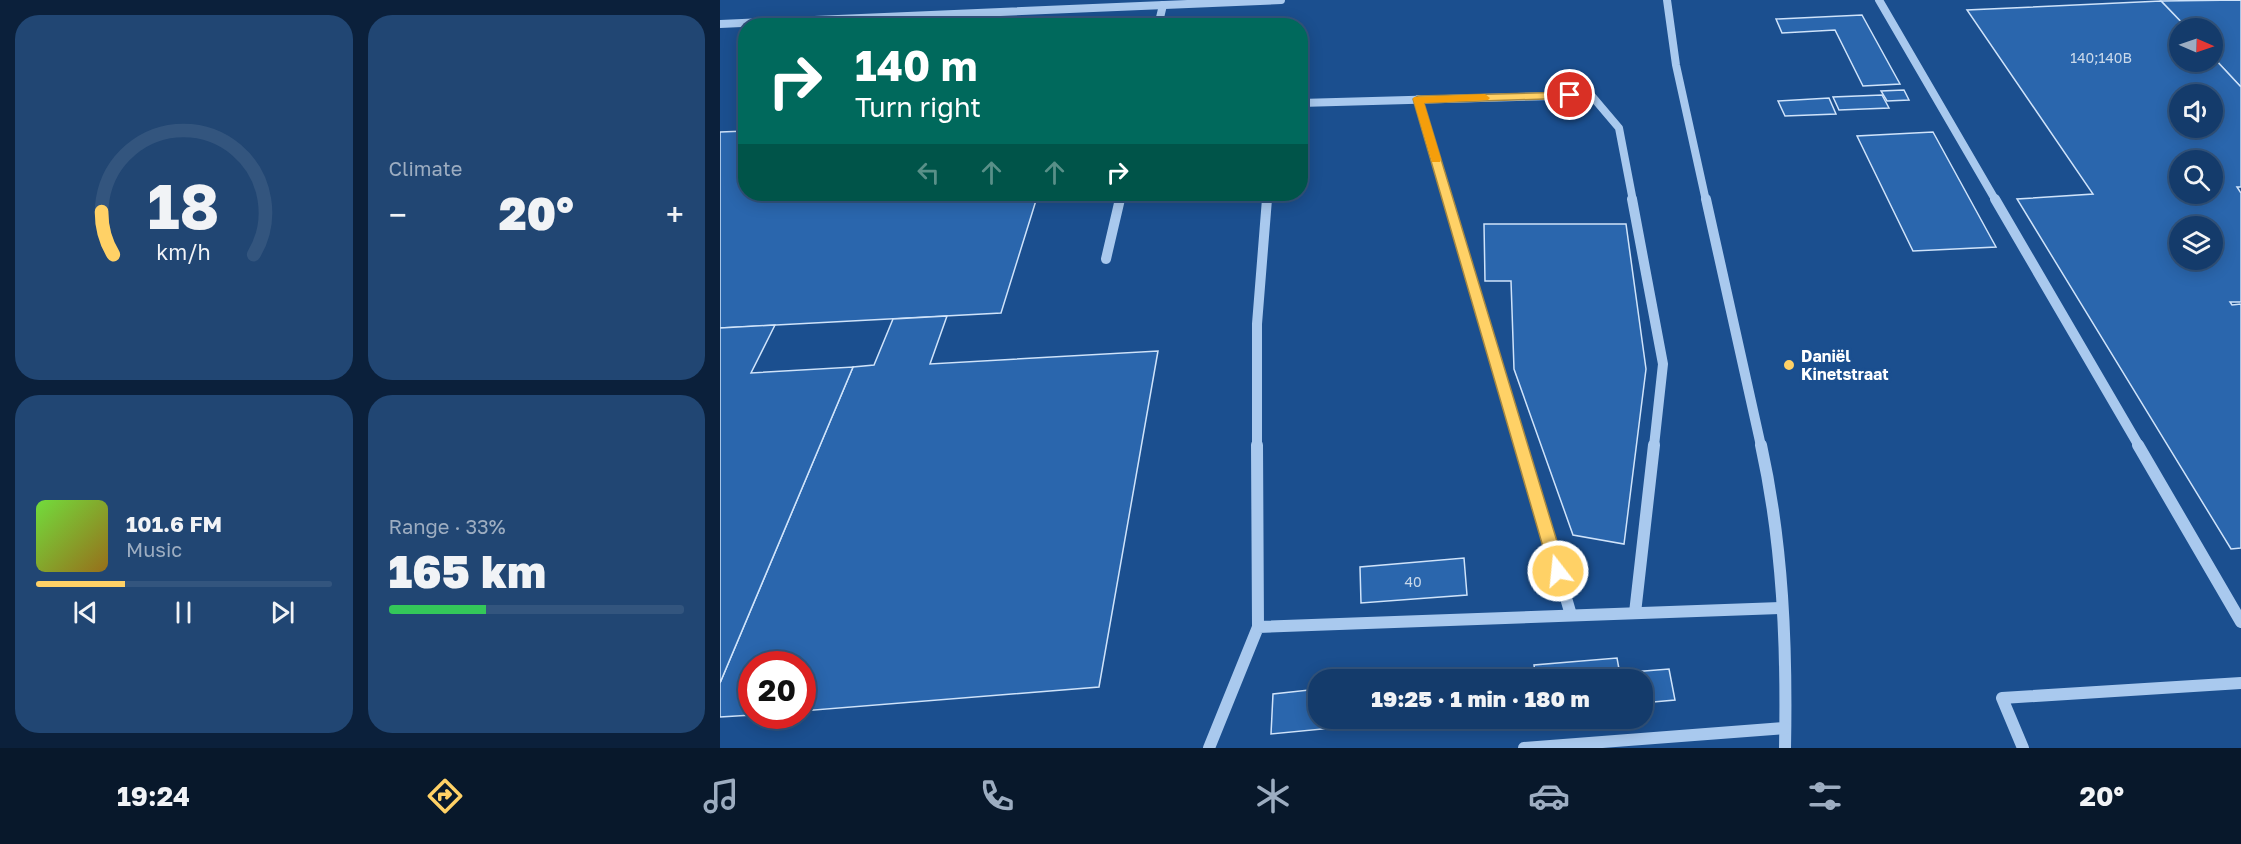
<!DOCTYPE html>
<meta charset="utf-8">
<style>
body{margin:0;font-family:"Golos Text",sans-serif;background:#214673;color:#f1f3f6;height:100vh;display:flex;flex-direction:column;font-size:22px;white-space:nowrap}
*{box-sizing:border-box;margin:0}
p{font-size:20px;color:#9dadc1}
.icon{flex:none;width:33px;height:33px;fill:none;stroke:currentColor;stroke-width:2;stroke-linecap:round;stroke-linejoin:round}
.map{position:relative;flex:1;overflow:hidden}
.sheet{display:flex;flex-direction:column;gap:15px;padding:15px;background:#0b203b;width:720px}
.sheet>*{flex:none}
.top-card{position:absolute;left:18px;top:18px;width:570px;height:183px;border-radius:24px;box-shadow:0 3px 15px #0003,0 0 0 2px #33557e;background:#00695c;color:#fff;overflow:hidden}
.needle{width:39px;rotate:92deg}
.buttons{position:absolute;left:1449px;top:18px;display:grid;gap:12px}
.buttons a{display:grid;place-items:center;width:54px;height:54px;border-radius:50%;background:#143b6b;box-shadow:0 3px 15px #0003,0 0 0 2px #33557e;font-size:30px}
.speed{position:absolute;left:18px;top:651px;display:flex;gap:12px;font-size:30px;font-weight:700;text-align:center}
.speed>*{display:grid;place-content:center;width:78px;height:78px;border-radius:50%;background:#143b6b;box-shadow:0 3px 15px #0003,0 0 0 2px #33557e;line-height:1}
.speed .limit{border:9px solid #d22;background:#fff;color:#111}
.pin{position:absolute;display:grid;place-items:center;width:51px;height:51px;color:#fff;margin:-26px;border:3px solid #fff;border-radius:50%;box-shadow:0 2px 6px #0007}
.me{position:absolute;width:66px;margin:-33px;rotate:344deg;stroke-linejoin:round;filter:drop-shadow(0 0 4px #0008)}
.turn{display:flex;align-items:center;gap:21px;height:126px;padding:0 18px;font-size:27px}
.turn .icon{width:78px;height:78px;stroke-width:2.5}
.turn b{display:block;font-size:42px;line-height:51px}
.lanes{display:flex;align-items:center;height:57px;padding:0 18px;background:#0003;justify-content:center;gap:30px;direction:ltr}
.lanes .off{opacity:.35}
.big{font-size:45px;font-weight:800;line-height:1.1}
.sheet .card{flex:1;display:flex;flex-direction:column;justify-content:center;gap:9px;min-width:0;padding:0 21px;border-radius:24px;background:#214673}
.sheet .dial{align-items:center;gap:0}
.dial svg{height:156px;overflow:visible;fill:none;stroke:#33557e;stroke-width:7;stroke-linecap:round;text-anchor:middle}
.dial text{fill:#f1f3f6;stroke:none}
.song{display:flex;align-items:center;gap:18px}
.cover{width:72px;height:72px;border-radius:9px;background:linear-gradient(135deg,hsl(100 70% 55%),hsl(40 70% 35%))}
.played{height:6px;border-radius:3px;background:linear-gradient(90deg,#ffd166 30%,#33557e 30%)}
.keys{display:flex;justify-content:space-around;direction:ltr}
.heat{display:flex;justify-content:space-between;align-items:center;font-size:33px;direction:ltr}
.charge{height:9px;border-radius:4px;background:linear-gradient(90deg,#34c759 33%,#33557e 0)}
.sheet .tiles{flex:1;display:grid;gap:15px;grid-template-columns:repeat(2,1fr)}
.trip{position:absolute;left:588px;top:669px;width:345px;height:60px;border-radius:24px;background:#143b6b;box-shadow:0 3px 15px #0003,0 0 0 2px #33557e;font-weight:800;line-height:60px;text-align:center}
.tabs{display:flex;height:96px;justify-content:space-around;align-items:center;background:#08182b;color:#9dadc1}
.tabs .icon{width:42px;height:42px}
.tabs .current{color:#ffd166}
.tabs b{font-size:27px;color:#f1f3f6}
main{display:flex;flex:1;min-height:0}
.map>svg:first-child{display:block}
</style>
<main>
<section class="sheet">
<div class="tiles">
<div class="card dial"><svg viewBox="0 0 100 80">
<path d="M14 69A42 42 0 1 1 86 69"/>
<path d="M14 69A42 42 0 0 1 8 47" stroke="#ffd166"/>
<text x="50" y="56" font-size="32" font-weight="700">18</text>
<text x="50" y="72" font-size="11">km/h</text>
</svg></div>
<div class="card"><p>Climate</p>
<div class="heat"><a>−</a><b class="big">20°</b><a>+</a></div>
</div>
<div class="card">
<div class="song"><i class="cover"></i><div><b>101.6 FM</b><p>Music</p></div></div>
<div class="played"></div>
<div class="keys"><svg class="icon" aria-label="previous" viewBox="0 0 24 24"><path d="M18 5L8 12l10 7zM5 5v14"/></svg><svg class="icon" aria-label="pause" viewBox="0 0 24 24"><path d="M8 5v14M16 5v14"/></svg><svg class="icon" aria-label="next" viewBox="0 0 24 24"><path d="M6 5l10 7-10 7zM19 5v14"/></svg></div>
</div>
<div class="card"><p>Range · 33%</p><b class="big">165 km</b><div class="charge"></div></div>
</div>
</section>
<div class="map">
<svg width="1521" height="748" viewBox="0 0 1521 748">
<rect width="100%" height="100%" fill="#1b4f8f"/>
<g fill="#2a66ad" stroke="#cfe3fa" stroke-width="1.5" fill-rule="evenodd">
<path d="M1521 0V87L1492 56V28H1467L1441 1Z"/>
<path d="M1441 1 1467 28H1460V62H1492V56L1521 87V187H1517L1521 193V302H1510L1512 305 1521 304V548L1511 549 1297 199 1373 194 1247 10ZM1460 94H1492V128H1460ZM1460 160H1492V194H1460ZM1460 226H1492V260H1460Z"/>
<path d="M1142 15 1180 84 1143 86 1115 30 1062 33 1056 19Z"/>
<path d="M1184 90 1189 100 1167 101 1161 91Z"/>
<path d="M1162 95 1169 108 1119 110 1113 97Z"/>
<path d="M1109 98 1116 114 1065 116 1058 101Z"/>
<path d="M26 131V194H318L281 313 0 328V132Z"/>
<path d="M1213 132 1276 247 1193 251 1137 136Z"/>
<path d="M764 224H906L926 369 904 544 853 535 794 369 791 281H765Z"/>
<path d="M227 316 210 364 438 351 379 687 82 711V664H32V715L0 717V683L133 367 154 365 173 319Z"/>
<path d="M55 325 31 373 133 367 0 683V328Z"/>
<path d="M744 558 747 595 641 603 640 567Z"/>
<path d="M897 658 901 680H816L814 665Z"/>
<path d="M949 669 955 700 922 703V680H913L912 672Z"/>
<path d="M783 674V680H749V677Z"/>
<path d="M598 689V718H716L551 734 553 694Z"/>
</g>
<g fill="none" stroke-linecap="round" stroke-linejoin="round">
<g stroke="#a9c9ee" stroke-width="8">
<path d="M947 0 956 65 986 201"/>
<path d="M1159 0 1276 201"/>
<path d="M0 24 561 0"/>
<path d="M438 26 443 5"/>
<path d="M698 99 728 201"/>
<path d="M580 103 871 95 899 128 913 201"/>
<path d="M399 201 401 194"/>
<path d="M546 201 547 194"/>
</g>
<g stroke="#a9c9ee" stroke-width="10">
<path d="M728 199 801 446"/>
<path d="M912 199 943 364 934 446"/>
<path d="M986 199 1041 446"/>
<path d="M1275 199 1419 446"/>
<path d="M386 259 400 199"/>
<path d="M537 446V324L547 199"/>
</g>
<g stroke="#a9c9ee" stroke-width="12">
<path d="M537 445 538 627"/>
<path d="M801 445 851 615"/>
<path d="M1041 445C1063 544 1067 647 1065 748"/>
<path d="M1418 445 1521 622"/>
<path d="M915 613 934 445"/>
<path d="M489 748 538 627 1062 608"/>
<path d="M804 748 1065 728"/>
<path d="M1303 748 1282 698 1521 683"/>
</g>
</g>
<path fill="#ffd166" stroke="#a68842" stroke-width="1.5" d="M850 92 855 95 853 98 704 103 846 571 844 576 838 578 832 576 830 571 693 99 698 96Z"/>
<path fill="#f59e0b" d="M765 94 770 98 768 100 704 103 721 159 720 162H712L693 99 694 97Z"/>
<circle fill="#ffd166" stroke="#1b4f8f" stroke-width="2" cx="1069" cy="365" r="6"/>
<g text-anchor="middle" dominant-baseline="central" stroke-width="6" stroke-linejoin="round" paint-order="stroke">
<g font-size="14" fill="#cad9ea">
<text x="1381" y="57">140;140B</text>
<text x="693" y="581">40</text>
</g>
<g font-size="16" font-weight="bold" fill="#fff" stroke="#1b4f8f" text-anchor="start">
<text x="1081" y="356">Daniël<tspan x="1081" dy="18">Kinetstraat</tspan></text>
</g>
</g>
</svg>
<div class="buttons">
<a><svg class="needle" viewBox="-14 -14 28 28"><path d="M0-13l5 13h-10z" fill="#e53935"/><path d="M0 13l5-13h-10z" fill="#9dadc1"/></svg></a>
<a><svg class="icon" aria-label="sound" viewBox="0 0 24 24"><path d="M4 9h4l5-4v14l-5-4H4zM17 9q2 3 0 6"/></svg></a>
<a><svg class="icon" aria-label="search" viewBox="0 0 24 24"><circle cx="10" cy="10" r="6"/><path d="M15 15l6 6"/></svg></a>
<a><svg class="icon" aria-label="layers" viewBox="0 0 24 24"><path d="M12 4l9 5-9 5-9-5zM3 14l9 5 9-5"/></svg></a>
</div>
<div class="speed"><div class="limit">20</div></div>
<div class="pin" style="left:850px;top:95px;background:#d93025"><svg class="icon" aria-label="arrive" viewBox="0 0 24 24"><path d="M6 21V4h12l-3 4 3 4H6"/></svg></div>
<svg class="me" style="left:838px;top:571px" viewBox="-20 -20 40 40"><circle r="17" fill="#ffd166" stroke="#fff" stroke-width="3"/><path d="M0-11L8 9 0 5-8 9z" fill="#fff"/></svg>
<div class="trip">19:25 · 1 min · 180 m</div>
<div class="top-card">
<div class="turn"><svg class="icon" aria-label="right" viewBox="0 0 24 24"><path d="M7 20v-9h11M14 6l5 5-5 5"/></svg><div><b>140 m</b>Turn right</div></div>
<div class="lanes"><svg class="icon off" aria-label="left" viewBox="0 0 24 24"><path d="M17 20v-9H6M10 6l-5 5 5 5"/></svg><svg class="icon off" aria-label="ahead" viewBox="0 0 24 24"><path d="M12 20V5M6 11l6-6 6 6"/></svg><svg class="icon off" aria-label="ahead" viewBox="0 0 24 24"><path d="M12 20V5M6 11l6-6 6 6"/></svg><svg class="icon" aria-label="right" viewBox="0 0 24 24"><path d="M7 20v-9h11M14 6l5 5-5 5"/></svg></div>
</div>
</div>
</main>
<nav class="tabs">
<b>19:24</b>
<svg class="icon current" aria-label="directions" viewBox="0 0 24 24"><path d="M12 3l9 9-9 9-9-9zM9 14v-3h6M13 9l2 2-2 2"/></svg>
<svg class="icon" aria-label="music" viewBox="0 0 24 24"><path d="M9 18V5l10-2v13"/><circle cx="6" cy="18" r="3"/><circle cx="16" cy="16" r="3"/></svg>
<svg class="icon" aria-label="phone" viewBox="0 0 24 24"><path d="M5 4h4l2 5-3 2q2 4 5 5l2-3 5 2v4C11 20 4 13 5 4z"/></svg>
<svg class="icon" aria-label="climate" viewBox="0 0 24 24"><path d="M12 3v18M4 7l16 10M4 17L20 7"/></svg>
<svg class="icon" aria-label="car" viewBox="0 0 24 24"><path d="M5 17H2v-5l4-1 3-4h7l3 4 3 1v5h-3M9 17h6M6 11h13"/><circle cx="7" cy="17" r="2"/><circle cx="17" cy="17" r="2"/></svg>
<svg class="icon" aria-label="filters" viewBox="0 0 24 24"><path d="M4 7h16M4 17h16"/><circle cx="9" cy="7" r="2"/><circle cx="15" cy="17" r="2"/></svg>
<b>20°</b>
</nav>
